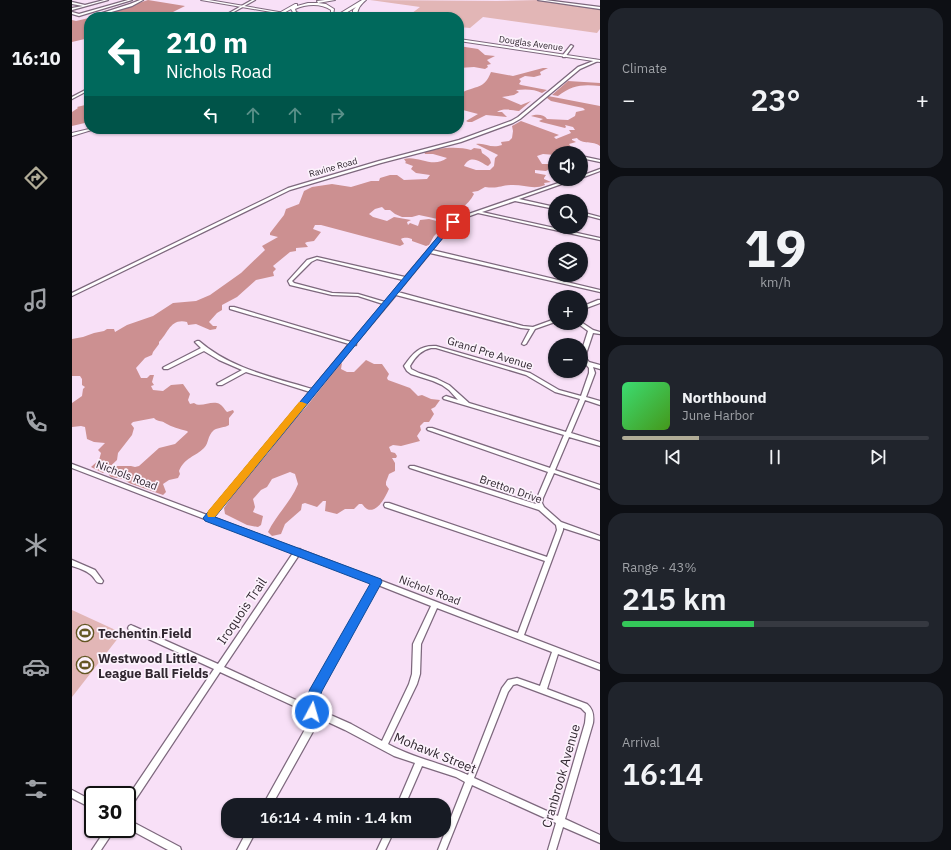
<!DOCTYPE html>
<meta charset="utf-8">
<style>
body{margin:0;font-family:"IBM Plex Sans",sans-serif;background:#20242c;color:#f1f3f6;height:100vh;display:flex;flex-direction:column;font-size:15px;white-space:nowrap}
*{box-sizing:border-box;margin:0}
p{font-size:13px;color:#9ea1a6}
.icon{flex:none;width:22px;height:22px;fill:none;stroke:currentColor;stroke-width:2;stroke-linecap:round;stroke-linejoin:round}
.map{position:relative;flex:1;overflow:hidden}
.side{display:flex;flex-direction:column;gap:8px;padding:8px;background:#0d0f14;width:351px}
.side>*{flex:none}
.hud{position:absolute;left:12px;top:12px;width:380px;height:122px;border-radius:16px;box-shadow:0 1px 3px #0004;background:#00695c;color:#fff;overflow:hidden}
.tools{position:absolute;left:476px;top:146px;display:grid;gap:8px}
.tools a{display:grid;place-items:center;width:40px;height:40px;border-radius:50%;background:#171b24;box-shadow:0 1px 3px #0004;font-size:20px}
.speed{position:absolute;left:12px;top:786px;display:flex;gap:8px;font-size:20px;font-weight:700;text-align:center}
.speed>*{display:grid;place-content:center;width:52px;height:52px;border-radius:50%;background:#171b24;box-shadow:0 1px 3px #0004;line-height:1}
.speed .limit{border:2px solid #111;border-radius:6px;background:#fff;color:#111}
.pin{position:absolute;display:grid;place-items:center;width:34px;height:34px;color:#fff;margin:-17px;border-radius:8px;box-shadow:0 2px 6px #0006}
.me{position:absolute;width:44px;margin:-22px;rotate:6deg;stroke-linejoin:round;filter:drop-shadow(0 0 3px #0008)}
.turn{display:flex;align-items:center;gap:14px;height:84px;padding:0 16px;font-size:18px}
.turn .icon{width:52px;height:52px;stroke-width:2.5}
.turn b{display:block;font-size:28px;line-height:34px}
.lanes{display:flex;align-items:center;height:38px;padding:0 16px;background:#0003;justify-content:center;gap:20px;direction:ltr}
.lanes .off{opacity:.35}
.big{font-size:30px;font-weight:600;line-height:1.1}
.side .card{flex:1;display:flex;flex-direction:column;justify-content:center;gap:6px;min-width:0;padding:0 14px;border-radius:16px;background:#20242c}
.side .dial{align-items:center;gap:0}
.dial b{font-size:52px;line-height:1}
.song{display:flex;align-items:center;gap:12px}
.cover{width:48px;height:48px;border-radius:6px;background:linear-gradient(135deg,hsl(140 70% 55%),hsl(100 70% 35%))}
.played{height:4px;border-radius:2px;background:linear-gradient(90deg,#b1ac97 25%,#363941 25%)}
.keys{display:flex;justify-content:space-around;direction:ltr}
.heat{display:flex;justify-content:space-between;align-items:center;font-size:22px;direction:ltr}
.charge{height:6px;border-radius:3px;background:linear-gradient(90deg,#34c759 43%,#363941 0)}
.trip{position:absolute;left:149px;top:798px;width:230px;height:40px;border-radius:16px;background:#171b24;box-shadow:0 1px 3px #0004;font-weight:600;line-height:40px;text-align:center}
main{display:flex;flex:1;min-height:0}
.dock{display:flex;flex-direction:column;width:72px;justify-content:space-around;align-items:center;background:#090b0e;color:#9ea1a6}
.dock .icon{width:28px;height:28px}
.dock .current{color:#b1ac97}
.dock b{font-size:18px;color:#f1f3f6}
.map>svg:first-child{display:block}
</style>
<main>
<nav class="dock">
<b>16:10</b>
<svg class="icon current" aria-label="directions" viewBox="0 0 24 24"><path d="M12 3l9 9-9 9-9-9zM9 14v-3h6M13 9l2 2-2 2"/></svg>
<svg class="icon" aria-label="music" viewBox="0 0 24 24"><path d="M9 18V5l10-2v13"/><circle cx="6" cy="18" r="3"/><circle cx="16" cy="16" r="3"/></svg>
<svg class="icon" aria-label="phone" viewBox="0 0 24 24"><path d="M5 4h4l2 5-3 2q2 4 5 5l2-3 5 2v4C11 20 4 13 5 4z"/></svg>
<svg class="icon" aria-label="climate" viewBox="0 0 24 24"><path d="M12 3v18M4 7l16 10M4 17L20 7"/></svg>
<svg class="icon" aria-label="car" viewBox="0 0 24 24"><path d="M5 17H2v-5l4-1 3-4h7l3 4 3 1v5h-3M9 17h6M6 11h13"/><circle cx="7" cy="17" r="2"/><circle cx="17" cy="17" r="2"/></svg>
<svg class="icon" aria-label="filters" viewBox="0 0 24 24"><path d="M4 7h16M4 17h16"/><circle cx="9" cy="7" r="2"/><circle cx="15" cy="17" r="2"/></svg>
</nav>
<div class="map">
<svg width="528" height="850" viewBox="0 0 528 850">
<rect width="100%" height="100%" fill="#f8e0f7"/>
<g fill="#e2b6b6">
<path d="M298 0 425 1 467 0 528 8V29L525 33 411 17 398 28 387 27V17H335L348 7Z"/>
<path d="M0 610 50 633 0 697Z"/>
</g>
<g fill="#cc9091">
<path d="M76 0 113 6 91 17H68L71 15 23 17Z"/>
<path d="M17 18V38L0 42V20L4 21Z"/>
<path d="M387 46 406 49 413 55 423 56 415 60 419 64 415 65 416 67 413 69 402 67 387 68Z"/>
<path d="M471 68H476L468 72 469 75 462 77 453 76 447 79 449 81 447 84 449 85 475 90 470 93C463 89 453 89 444 90L447 92 442 95 430 97 449 105 459 101 447 111C440 110 431 108 425 112H430L435 117 414 115 400 122H396L394 121 406 114 387 109V97L390 94 389 93C404 85 412 90 419 72L441 76Z"/>
<path d="M496 81 528 83V86C511 84 500 85 486 96L480 95Z"/>
<path d="M476 96 528 106V146C521 140 510 145 505 138L500 139V140L504 142 497 144 500 148 495 150V152L483 153V155L471 154 465 156 470 164H479L480 167 474 171 463 170V173L474 175 472 178V179L479 182 472 183 473 185C462 190 453 185 441 185 429 185 427 189 413 187L406 191 400 192 402 194C396 206 384 211 375 221L347 215 340 217H330L323 214 318 210H313L310 207 303 209 297 214 301 217 315 221 322 217 339 220 335 222 336 225 338 223 346 226 348 220 357 219 372 223 371 227 362 236 357 245 354 246 340 241V239C336 238 333 237 329 239L332 244 328 246 249 225H243L241 229 249 232 242 241 235 242 233 243 236 247 224 248V251L218 252 201 266 204 269 201 272 202 276 184 280 165 297 150 305V310L145 313 137 322 141 326H145L144 329 138 330 124 324 116 325 115 322C98 318 96 334 87 342V344L81 352 80 355 73 358 64 368 69 378H75L78 375H82L80 382 82 385 79 386 81 390 91 391 99 385 111 384 118 394 116 400 118 404 122 403C128 408 138 401 145 403 150 404 152 409 155 412L161 410 162 412 157 418V425C152 428 147 427 142 430 135 436 137 443 132 448 123 457 113 457 107 471L108 474 106 478 97 480 91 484 94 492 91 495 57 483 51 479 39 477 37 475 45 466H59L63 467 67 466 87 448 103 444 116 432 115 431C107 429 100 427 93 423 89 420 85 422 82 418L61 422 59 424 62 428 60 435 46 453 45 460 31 473 19 467 27 460 29 453 26 450 33 443 22 442 15 439 13 427 9 426 0 427V403L10 396 11 389 13 387 10 385V379L8 376H0V339L11 337 22 333 32 331 35 329H42L43 332 55 325 81 316 101 303 124 301 138 295 169 273 193 250 190 246 206 237 198 235V233L212 215 214 209 227 204 232 191 240 187 260 184 279 187 299 181H307L308 178 318 175H325L332 180 355 179 358 175 344 173 339 169 341 166 333 163 334 162 332 159C346 155 361 169 375 158L361 154H353L352 152C364 148 386 146 399 150L402 148 409 149 410 153C414 156 418 157 419 163L416 166C409 163 399 153 392 166L404 170H418L422 166 423 158 426 155 404 144C413 142 418 149 430 145L429 142 437 141 440 138 441 131 440 126 449 121 487 135 482 137 484 139 499 133 497 130H503L501 127 493 125 494 127 493 128 469 122 467 121 471 119 459 116C464 114 472 114 475 119L496 120 503 116 504 112 513 110 511 108 479 101 475 98Z"/>
<path d="M17 101V122L0 126V112L6 108 5 107 13 105 14 102Z"/>
<path d="M294 360 302 364H310L317 374 315 378 316 380 338 388 346 396 350 395 359 399 368 400 363 407 359 409 362 414 357 422H352L348 426 349 430 345 436 348 441 329 446 321 445 317 447 319 452 323 453 325 456 324 458H320L323 463V471L317 474 314 482V485L317 489C314 495 306 514 295 509 293 508 292 506 290 504H287L282 509H273L265 514 253 511 254 501H251L245 507 233 503 230 504 229 510 213 524 209 534 200 536 196 532C204 515 219 502 226 484L223 474 218 472 200 479 195 487 189 490 181 499 183 507 181 512 191 516 189 525 186 527 175 525 153 514 152 508 165 489 196 453 218 424 234 407 268 364 270 363 269 369 275 372H282Z"/>
</g>
<g fill="none" stroke-linecap="round" stroke-linejoin="round">
<defs>
<g id="minor">
<path d="M32 0H36L0 10V8L11 6 0 4V2L13 5Z"/>
<path d="M56 0H60L7 16 0 14V12L7 14Z"/>
<path d="M68 0H71L60 6 22 17H18L58 4Z"/>
<path d="M180 0H183L153 17H150Z"/>
<path d="M466 0H473L528 7V9Z"/>
<path d="M499 45 501 46 493 57H491V55Z"/>
<path d="M524 60 526 61 508 69 448 119 441 123 389 142 309 163 218 190 0 296V293L216 188 307 161 387 140 439 121 446 117 506 67Z"/>
<path d="M17 88V90L0 99V97Z"/>
<path d="M509 156 528 160V162L509 158Z"/>
<path d="M528 169V171L509 178V176Z"/>
<path d="M498 179H504L447 199 483 207V209L443 201 410 212 528 238V240L406 213 384 221 360 250 528 290V292L358 253 326 292 451 326 461 327 483 319V322L463 329 454 344 452 345 450 344 458 329 449 328 324 295 284 343V345H282L140 517 225 549H228L229 550 446 633 473 561 313 507 312 505 313 503H317L475 557 485 530 484 525 467 510 338 468 337 467 338 466H342L464 504 465 498 476 472 356 430 355 429 356 428H360L478 468 492 435 372 399 371 398 372 397 374 396 386 400 377 390 370 385 361 381 339 374 335 371 332 366C341 353 348 345 364 346L458 373 487 390 509 396 517 373V368L509 359V353L516 331 505 323H509V322L521 330 528 332V334L521 333 513 357 517 362 528 365V369L521 367 523 373 514 397 528 401V405L513 400 499 433 528 442V446L497 437 483 470 528 485V489L482 473 471 498 470 503 472 507 489 522 528 536V540L491 528V530L452 635 528 664V670L486 654 475 689 515 704C521 709 522 715 521 723L493 819 528 835V843L491 827 484 850H476L484 823 400 785 374 850H366L393 782 384 777 350 766 333 805H325L343 763 322 756 273 730 245 717 243 728 200 805H191L236 724 237 713 148 672 58 808 55 809V798L142 669 57 630 56 628 57 626 59 625 61 626 146 664 221 553 0 468V464L135 515 238 392 174 372 150 385H146L145 384 146 383 170 370 147 360 132 351 96 369H92L91 368 92 367 129 348 123 342 125 341H127C159 369 201 377 240 389L277 344 158 309V307H162L279 342 311 304 286 296 260 295 218 285 216 281 235 260 245 257 333 277 382 219ZM245 259 331 280 313 302 286 294 260 293 222 283 220 281 239 262ZM359 348H364L454 375 483 392 508 399 494 432 397 403 377 385 365 379 347 373 339 369 338 366C343 357 349 350 359 348ZM227 555 301 583 241 687 238 694 237 706 152 667ZM306 585 359 606 341 644 340 674 337 684 310 741 279 724 245 709V699L247 690ZM365 608 480 652 468 686 445 678 436 680 430 688 396 775C370 763 341 758 316 744L345 684 348 674 349 644ZM445 684 509 708 514 713 513 723 486 816 402 778 436 692 441 685Z"/>
<path d="M509 212 528 217V219L509 214Z"/>
<path d="M526 300H528V303L509 310V307Z"/>
<path d="M0 560 23 570 31 581 30 583C23 584 24 578 18 574 13 570 6 568 0 566Z"/>
<path d="M0 790 21 801V809L0 798Z"/>
<path d="M55 819 108 847 109 850H96L55 828Z"/>
<path d="M34 829H43L29 850H20Z"/>
<path d="M175 831H184L174 850H165Z"/>
<path d="M314 831H322L313 850H305Z"/>
</g>
<g id="major">
<path d="M129 0H137L236 17H228Z"/>
<path d="M387 39 528 60V62L387 41Z"/>
</g>
<g id="highway">
<path d="M253 0H263L246 3 254 4 262 9 261 15H259V10C249 3 234 4 223 9L224 12 231 15 230 17 222 14 219 9 210 14 207 13 223 4H225V6L236 3H246L245 1Z"/>
<path d="M290 0H294C288 5 285 9 285 17H281V10L284 7 267 17H262Z"/>
<path d="M17 129H23L0 136V133Z"/>
</g>
</defs>
<use href="#minor" stroke="#7d687d" stroke-width="2.5"/>
<use href="#major" stroke="#7d687d" stroke-width="2"/>
<use href="#highway" stroke="#7d687d" stroke-width="2"/>
<use href="#minor" fill="#fff" fill-rule="evenodd"/>
<use href="#major" fill="#fff" fill-rule="evenodd"/>
<use href="#highway" fill="#fff" fill-rule="evenodd"/>
</g>
<path fill="#1a73e8" stroke="#114b97" d="M379 221 384 222 143 517 309 579 310 582 250 691 246 702 247 712 245 716 240 718 236 716 233 702 238 689 298 584 133 521 131 518Z"/>
<path fill="#f59e0b" d="M227 402H230L235 404 143 517H136L135 514 136 511Z"/>
<defs>
<symbol id="stadium-ring" viewBox="-11 -11 22 22"><circle r="9.5" fill="#fcf2fc" stroke="#635623" stroke-width="1.5"/><path d="M0-5a6.5 5 0 1 0 0 10a6.5 5 0 1 0 0-10ZM-3.5-1.8h7v3.6h-7Z" fill="#635623"/></symbol>
</defs>
<g fill-rule="evenodd">
<use href="#stadium-ring" x="3" y="623" width="20" height="20"/>
<use href="#stadium-ring" x="3" y="655" width="20" height="20"/>
</g>
<g text-anchor="middle" dominant-baseline="central" stroke-width="3.5" stroke-linejoin="round" paint-order="stroke">
<g font-size="9" fill="#302730" stroke="#fcf2fc">
<text transform="translate(459 43) rotate(8)">Douglas Avenue</text>
<text transform="translate(261 167) rotate(-16)">Ravine Road</text>
</g>
<g font-size="11" fill="#302730" stroke="#fcf2fc">
<text transform="translate(418 353) rotate(17)">Grand Pre Avenue</text>
<text transform="translate(55 475) rotate(21)">Nichols Road</text>
<text transform="translate(439 489) rotate(19)">Bretton Drive</text>
<text transform="translate(358 590) rotate(21)">Nichols Road</text>
</g>
<g font-size="13" fill="#302730" stroke="#fcf2fc">
<text transform="translate(170 611) rotate(-56)">Iroquois Trail</text>
<text transform="translate(363 753) rotate(22)">Mohawk Street</text>
<text transform="translate(489 776) rotate(-74)">Cranbrook Avenue</text>
</g>
<g font-size="13" font-weight="bold" fill="#302730" stroke="#fcf2fc" text-anchor="start">
<text x="26" y="633">Techentin Field</text>
<text x="26" y="658">Westwood Little<tspan x="26" dy="15">League Ball Fields</tspan></text>
</g>
</g>
</svg>
<div class="tools">
<a><svg class="icon" aria-label="sound" viewBox="0 0 24 24"><path d="M4 9h4l5-4v14l-5-4H4zM17 9q2 3 0 6"/></svg></a>
<a><svg class="icon" aria-label="search" viewBox="0 0 24 24"><circle cx="10" cy="10" r="6"/><path d="M15 15l6 6"/></svg></a>
<a><svg class="icon" aria-label="layers" viewBox="0 0 24 24"><path d="M12 4l9 5-9 5-9-5zM3 14l9 5 9-5"/></svg></a>
<a>+</a>
<a>−</a>
</div>
<div class="speed"><div class="limit">30</div></div>
<div class="pin" style="left:381px;top:222px;background:#d93025"><svg class="icon" aria-label="arrive" viewBox="0 0 24 24"><path d="M6 21V4h12l-3 4 3 4H6"/></svg></div>
<svg class="me" style="left:240px;top:712px" viewBox="-20 -20 40 40"><circle r="17" fill="#1a73e8" stroke="#fff" stroke-width="3"/><path d="M0-11L8 9 0 5-8 9z" fill="#fff"/></svg>
<div class="trip">16:14 · 4 min · 1.4 km</div>
<div class="hud">
<div class="turn"><svg class="icon" aria-label="left" viewBox="0 0 24 24"><path d="M17 20v-9H6M10 6l-5 5 5 5"/></svg><div><b>210 m</b>Nichols Road</div></div>
<div class="lanes"><svg class="icon" aria-label="left" viewBox="0 0 24 24"><path d="M17 20v-9H6M10 6l-5 5 5 5"/></svg><svg class="icon off" aria-label="ahead" viewBox="0 0 24 24"><path d="M12 20V5M6 11l6-6 6 6"/></svg><svg class="icon off" aria-label="ahead" viewBox="0 0 24 24"><path d="M12 20V5M6 11l6-6 6 6"/></svg><svg class="icon off" aria-label="right" viewBox="0 0 24 24"><path d="M7 20v-9h11M14 6l5 5-5 5"/></svg></div>
</div>
</div>
<section class="side">
<div class="card"><p>Climate</p>
<div class="heat"><a>−</a><b class="big">23°</b><a>+</a></div>
</div>
<div class="card dial"><b>19</b><p>km/h</p></div>
<div class="card">
<div class="song"><i class="cover"></i><div><b>Northbound</b><p>June Harbor</p></div></div>
<div class="played"></div>
<div class="keys"><svg class="icon" aria-label="previous" viewBox="0 0 24 24"><path d="M18 5L8 12l10 7zM5 5v14"/></svg><svg class="icon" aria-label="pause" viewBox="0 0 24 24"><path d="M8 5v14M16 5v14"/></svg><svg class="icon" aria-label="next" viewBox="0 0 24 24"><path d="M6 5l10 7-10 7zM19 5v14"/></svg></div>
</div>
<div class="card"><p>Range · 43%</p><b class="big">215 km</b><div class="charge"></div></div>
<div class="card"><p>Arrival</p><b class="big">16:14</b></div>
</section>
</main>
